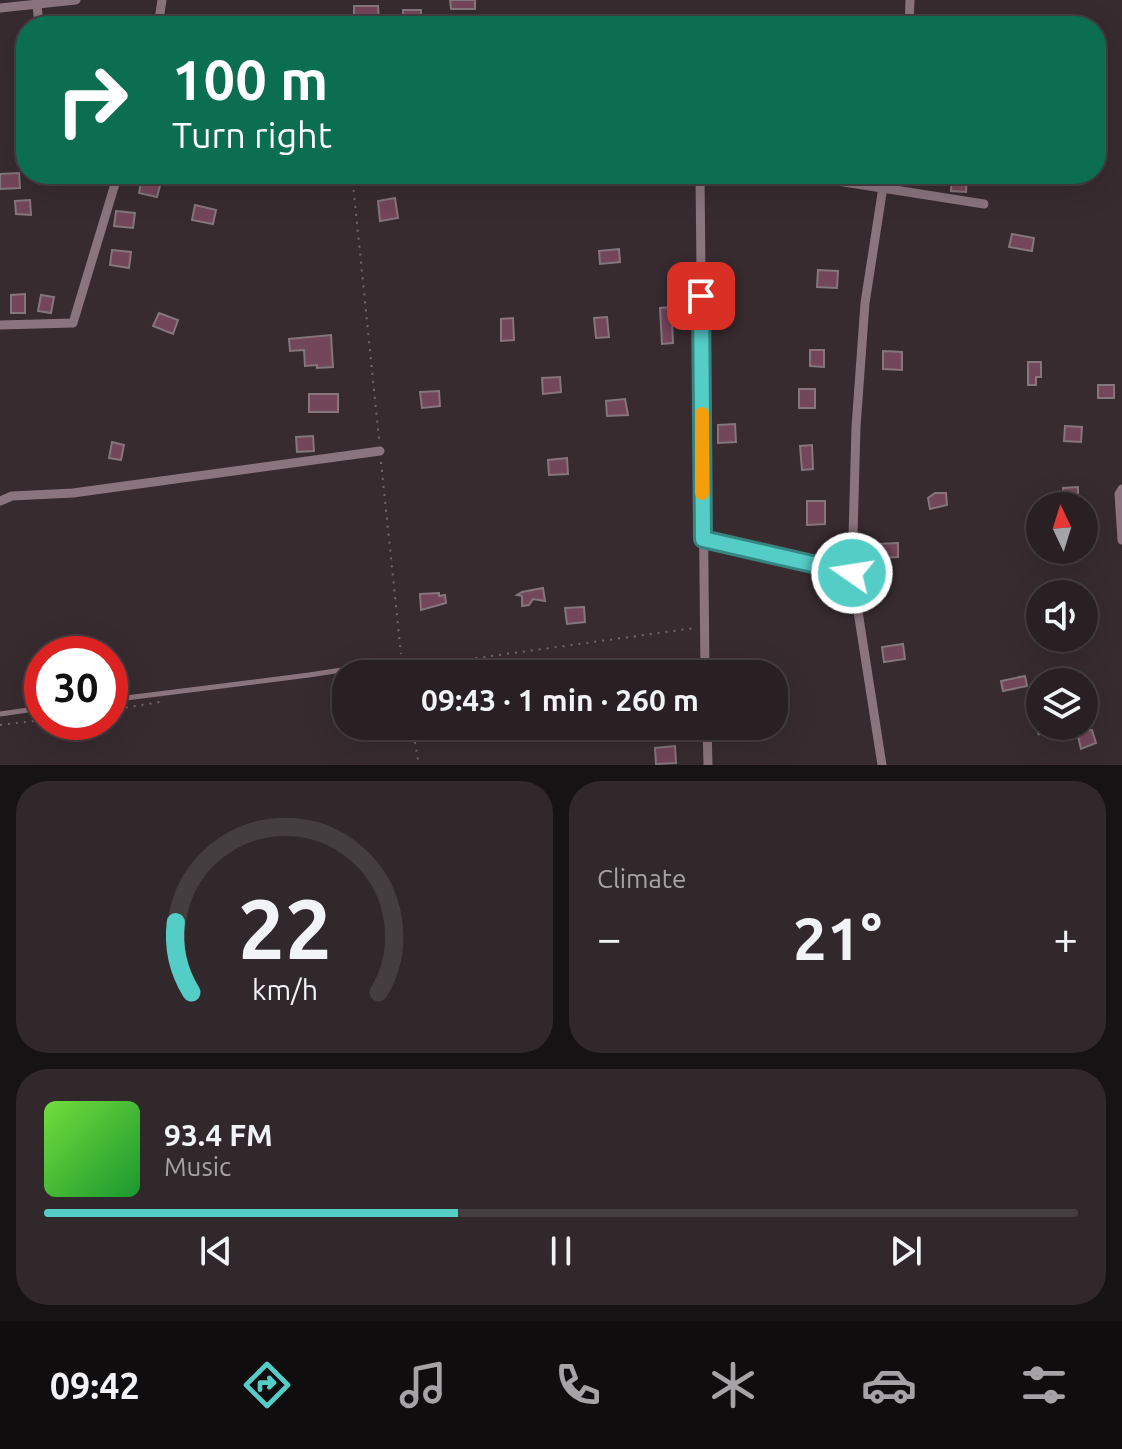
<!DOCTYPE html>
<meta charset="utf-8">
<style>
body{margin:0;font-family:Ubuntu,sans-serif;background:#31282b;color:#f1f3f6;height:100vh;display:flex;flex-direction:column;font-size:30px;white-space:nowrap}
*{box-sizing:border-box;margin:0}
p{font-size:26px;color:#a5a3a6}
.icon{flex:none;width:44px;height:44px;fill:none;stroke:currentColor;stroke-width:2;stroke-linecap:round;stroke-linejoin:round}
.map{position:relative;height:765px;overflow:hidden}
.panel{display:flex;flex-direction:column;gap:16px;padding:16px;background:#171213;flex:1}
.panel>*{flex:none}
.top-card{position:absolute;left:16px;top:16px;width:1090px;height:168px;border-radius:32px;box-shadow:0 8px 32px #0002,0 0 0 2px #453e41;background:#0b6e4f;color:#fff;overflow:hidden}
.needle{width:52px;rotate:356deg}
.fabs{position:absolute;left:1026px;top:492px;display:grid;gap:16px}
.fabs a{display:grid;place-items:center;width:72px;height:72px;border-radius:50%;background:#292023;box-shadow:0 8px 32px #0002,0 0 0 2px #453e41;font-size:40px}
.speed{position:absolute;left:24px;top:636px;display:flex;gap:16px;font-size:40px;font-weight:700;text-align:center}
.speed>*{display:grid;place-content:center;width:104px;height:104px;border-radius:50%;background:#292023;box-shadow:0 8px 32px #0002,0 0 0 2px #453e41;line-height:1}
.speed .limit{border:12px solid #d22;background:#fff;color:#111}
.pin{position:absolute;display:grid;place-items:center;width:68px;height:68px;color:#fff;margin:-34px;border-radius:16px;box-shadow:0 4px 12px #0006}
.me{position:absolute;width:88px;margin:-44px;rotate:283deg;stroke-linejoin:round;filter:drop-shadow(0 0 6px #0008)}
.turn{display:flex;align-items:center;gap:28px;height:168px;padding:0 24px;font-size:36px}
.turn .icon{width:104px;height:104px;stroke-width:2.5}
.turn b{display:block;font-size:56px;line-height:68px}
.big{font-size:60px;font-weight:700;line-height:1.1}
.panel .tile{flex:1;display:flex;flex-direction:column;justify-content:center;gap:12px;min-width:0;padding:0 28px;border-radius:32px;background:#31282b}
.panel .dial{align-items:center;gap:0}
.dial svg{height:208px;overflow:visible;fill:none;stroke:#453e41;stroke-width:7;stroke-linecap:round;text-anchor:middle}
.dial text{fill:#f1f3f6;stroke:none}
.song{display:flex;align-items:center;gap:24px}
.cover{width:96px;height:96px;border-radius:12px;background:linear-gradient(135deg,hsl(100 70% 55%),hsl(130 70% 35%))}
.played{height:8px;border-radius:4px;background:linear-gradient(90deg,#54cdc7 40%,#453e41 40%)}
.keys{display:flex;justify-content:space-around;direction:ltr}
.heat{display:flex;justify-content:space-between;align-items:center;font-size:44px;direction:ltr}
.panel .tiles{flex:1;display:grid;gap:16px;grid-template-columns:1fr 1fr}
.tile:last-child{grid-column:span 2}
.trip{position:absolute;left:332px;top:660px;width:456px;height:80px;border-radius:32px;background:#292023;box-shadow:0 8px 32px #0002,0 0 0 2px #453e41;font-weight:700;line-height:80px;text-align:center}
.dock{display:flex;height:128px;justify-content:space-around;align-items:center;background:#100d0e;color:#a5a3a6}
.dock .icon{width:56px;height:56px}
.dock .current{color:#54cdc7}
.dock b{font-size:36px;color:#f1f3f6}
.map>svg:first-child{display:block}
</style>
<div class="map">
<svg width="1122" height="765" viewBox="0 0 1122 765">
<rect width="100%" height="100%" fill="#372b2f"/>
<g fill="#734659" stroke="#84767b" stroke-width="2">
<path d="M450 0H475V9H451Z"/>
<path d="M354 6H378L379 21 354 22Z"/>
<rect x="403" y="10" width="18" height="16"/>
<path d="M19 173 20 188 0 189V174Z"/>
<path d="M952 174H967L966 192 951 191Z"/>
<path d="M142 178 161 182 157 197 139 193Z"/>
<path d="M395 198 398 218 380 221 378 201Z"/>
<path d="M30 200 31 215 16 214 15 201Z"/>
<path d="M195 205 216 210 213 224 192 220Z"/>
<path d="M116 211 135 213 133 228 114 226Z"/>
<path d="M1012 234 1034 238 1032 251 1009 247Z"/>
<path d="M619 249 620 262 600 264 599 251Z"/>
<path d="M112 250 131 252 129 268 110 265Z"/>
<path d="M818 270 838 271 837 288 817 287Z"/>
<path d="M25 294V313H11V295Z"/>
<path d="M41 295 54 297 51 313 38 311Z"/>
<path d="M684 306 685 321 672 322 673 343 662 344 660 308Z"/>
<path d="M159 313 178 320 173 334 153 326Z"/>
<path d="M607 317 609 337 596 338 594 318Z"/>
<path d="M513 318 514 340 501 341V319Z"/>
<path d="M331 335 333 367 317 368V365L305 366 304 350 290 351 289 339Z"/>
<path d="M810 350H824V367L810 366Z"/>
<path d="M883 351 902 352V370L883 369Z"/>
<path d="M1028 362H1041V377H1036V385H1028Z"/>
<path d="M560 377 561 392 543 394 542 378Z"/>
<rect x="1098" y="385" width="16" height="13"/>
<rect x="799" y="389" width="16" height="19"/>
<path d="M439 391 440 406 422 408 420 392Z"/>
<rect x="309" y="394" width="29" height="18"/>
<path d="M625 399 628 415 607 416 606 401Z"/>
<path d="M735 424 736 442 718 443V425Z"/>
<path d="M1065 426 1082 427 1081 442 1064 441Z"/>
<path d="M313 436 314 451 297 452 296 437Z"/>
<path d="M112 442 124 445 121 460 109 458Z"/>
<path d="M812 445 813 469 802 470 800 446Z"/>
<path d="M567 458 568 474 549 475 548 460Z"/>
<path d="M1078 487V506H1064L1063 488Z"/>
<path d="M935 493H946L947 505 930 509 928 498Z"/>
<path d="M807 501H825V524L807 525Z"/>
<path d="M898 543V557L879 558 878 544Z"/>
<path d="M543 588 545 601 533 599 529 605 522 606V596L517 595 522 592Z"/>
<path d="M439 593V596L445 595 446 603 421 610 420 594Z"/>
<path d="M584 607 585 622 567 624 565 608Z"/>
<path d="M903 644 905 659 884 662 882 647Z"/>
<path d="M1025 676 1027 686 1003 691 1001 681Z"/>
<path d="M1034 693H1040L1039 735 1032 716Z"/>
<path d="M1092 730 1096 743 1081 749 1077 732Z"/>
<path d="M675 746 676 763 656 764 655 748Z"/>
</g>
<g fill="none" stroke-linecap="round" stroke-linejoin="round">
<g stroke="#73686c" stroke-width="2" stroke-dasharray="2 6" stroke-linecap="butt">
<path d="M352 174 379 439"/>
<path d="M381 462 401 654"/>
<path d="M404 668 695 628"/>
<path d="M110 710 160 702"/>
<path d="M0 725 42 720"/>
<path d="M412 726 419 765"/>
</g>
<g stroke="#8a747d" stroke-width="5">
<path d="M110 700 309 675 401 661"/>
<path d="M0 714 42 708"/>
</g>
<g stroke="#8a747d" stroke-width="9">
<path d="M37 4 39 26"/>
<path d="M0 8 76 0"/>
<path d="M158 26 162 0"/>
<path d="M909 26 910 0"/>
<path d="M700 174 705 674"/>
<path d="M793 174 984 204"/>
<path d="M0 325 73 323 118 174"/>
<path d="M1122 489 1119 494 1122 540"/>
<path d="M0 501 12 496 73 493 380 451"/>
<path d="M703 539 852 573"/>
<path d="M707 726 708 765"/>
<path d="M882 765 852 573 856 427 865 303 885 174"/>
</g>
</g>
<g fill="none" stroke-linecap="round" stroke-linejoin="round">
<defs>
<path id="route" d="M701 296 703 539 852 573"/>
</defs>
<use href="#route" stroke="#378581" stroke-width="20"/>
<use href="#route" stroke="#54cdc7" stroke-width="14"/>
<path stroke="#f59e0b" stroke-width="14" d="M702 414V493"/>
</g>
</svg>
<div class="fabs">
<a><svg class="needle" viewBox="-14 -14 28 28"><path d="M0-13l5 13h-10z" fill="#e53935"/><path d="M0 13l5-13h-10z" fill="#a5a3a6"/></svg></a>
<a><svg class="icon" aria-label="sound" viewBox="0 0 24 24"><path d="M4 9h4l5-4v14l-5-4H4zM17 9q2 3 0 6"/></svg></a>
<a><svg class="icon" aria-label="layers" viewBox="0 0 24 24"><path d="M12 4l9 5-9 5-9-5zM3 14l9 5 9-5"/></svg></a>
</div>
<div class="speed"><div class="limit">30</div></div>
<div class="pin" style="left:701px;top:296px;background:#d93025"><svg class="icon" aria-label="arrive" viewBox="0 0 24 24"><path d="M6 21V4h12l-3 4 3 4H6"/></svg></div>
<svg class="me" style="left:852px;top:573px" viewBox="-20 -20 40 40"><circle r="17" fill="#54cdc7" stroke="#fff" stroke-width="3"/><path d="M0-11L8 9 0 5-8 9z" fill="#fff"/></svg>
<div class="trip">09:43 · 1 min · 260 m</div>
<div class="top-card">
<div class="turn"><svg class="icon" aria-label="right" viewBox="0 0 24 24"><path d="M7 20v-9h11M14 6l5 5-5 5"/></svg><div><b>100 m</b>Turn right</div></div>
</div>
</div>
<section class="panel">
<div class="tiles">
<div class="tile dial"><svg viewBox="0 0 100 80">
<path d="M14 69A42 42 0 1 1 86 69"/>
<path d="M14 69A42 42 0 0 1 8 42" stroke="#54cdc7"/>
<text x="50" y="56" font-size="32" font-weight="700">22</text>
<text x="50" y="72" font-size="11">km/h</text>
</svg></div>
<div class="tile"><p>Climate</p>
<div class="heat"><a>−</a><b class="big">21°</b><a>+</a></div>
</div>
<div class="tile">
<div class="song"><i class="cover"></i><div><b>93.4 FM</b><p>Music</p></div></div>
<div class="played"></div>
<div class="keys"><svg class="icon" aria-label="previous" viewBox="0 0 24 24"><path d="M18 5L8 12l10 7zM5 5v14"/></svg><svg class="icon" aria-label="pause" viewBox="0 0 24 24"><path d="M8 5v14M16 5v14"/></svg><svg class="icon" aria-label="next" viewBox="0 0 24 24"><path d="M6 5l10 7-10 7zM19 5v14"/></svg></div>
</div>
</div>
</section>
<nav class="dock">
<b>09:42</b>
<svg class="icon current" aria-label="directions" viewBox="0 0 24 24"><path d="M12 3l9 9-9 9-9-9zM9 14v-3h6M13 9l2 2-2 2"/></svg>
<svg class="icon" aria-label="music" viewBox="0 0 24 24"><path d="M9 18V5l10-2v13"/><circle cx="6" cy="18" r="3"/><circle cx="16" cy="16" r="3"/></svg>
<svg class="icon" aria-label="phone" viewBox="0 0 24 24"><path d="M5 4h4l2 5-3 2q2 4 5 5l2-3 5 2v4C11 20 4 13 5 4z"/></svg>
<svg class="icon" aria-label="climate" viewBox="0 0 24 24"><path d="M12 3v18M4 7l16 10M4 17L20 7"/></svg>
<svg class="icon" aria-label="car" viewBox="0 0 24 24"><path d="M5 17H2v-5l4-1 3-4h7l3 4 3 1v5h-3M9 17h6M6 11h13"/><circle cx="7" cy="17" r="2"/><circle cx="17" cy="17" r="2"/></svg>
<svg class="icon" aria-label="filters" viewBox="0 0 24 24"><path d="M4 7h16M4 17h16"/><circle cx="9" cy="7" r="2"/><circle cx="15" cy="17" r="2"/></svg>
</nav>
